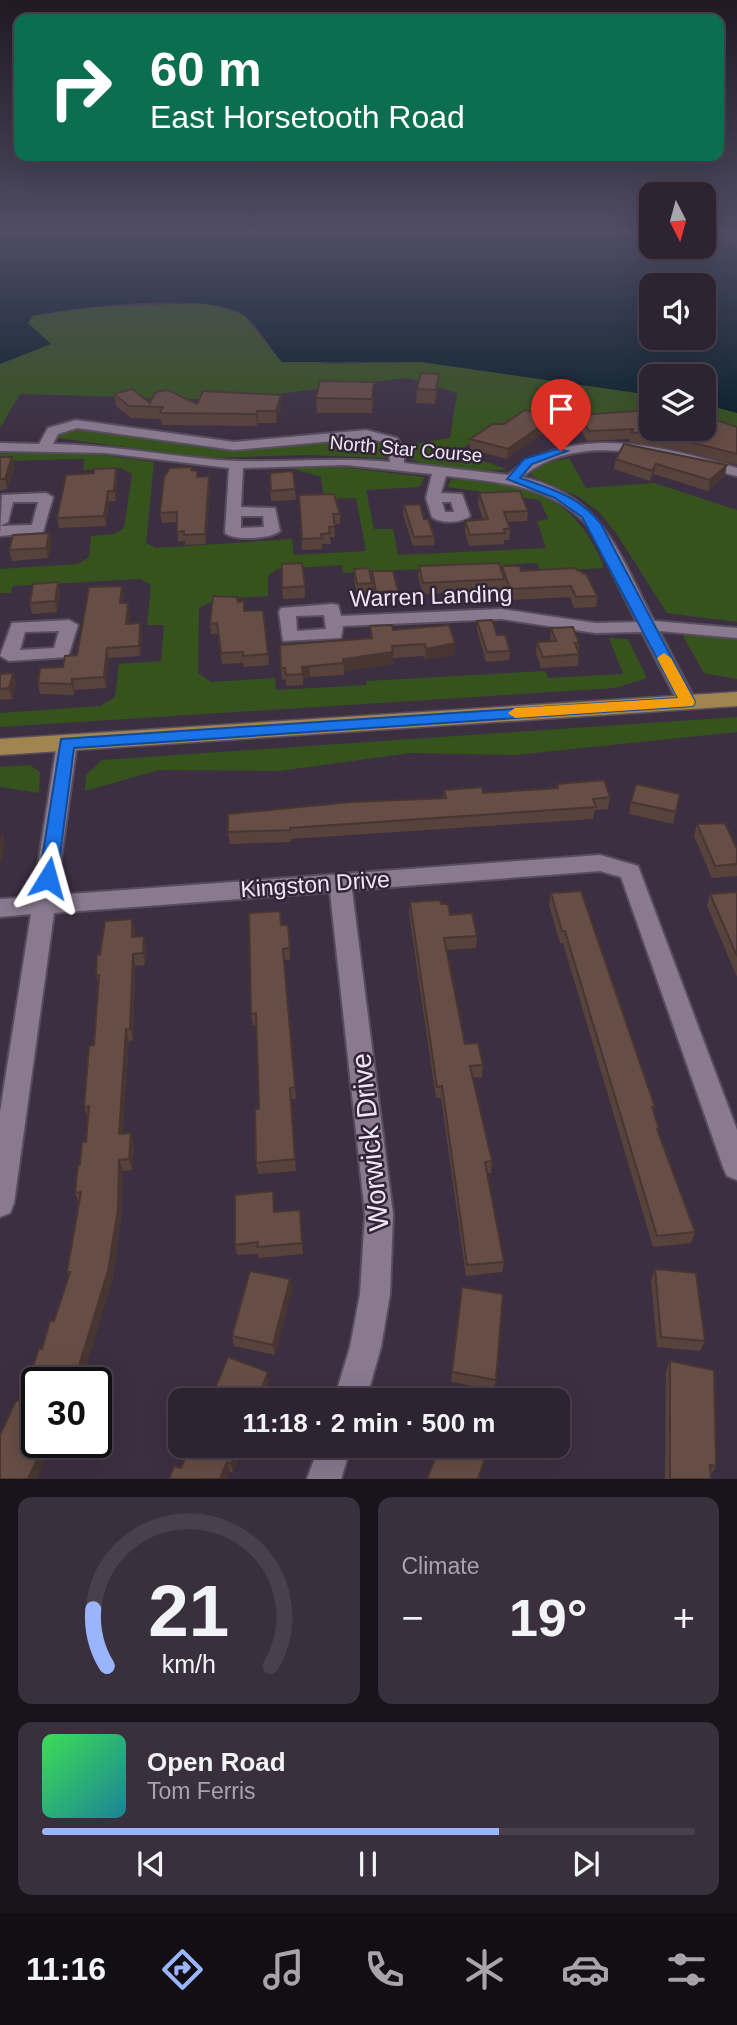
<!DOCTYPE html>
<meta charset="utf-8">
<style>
body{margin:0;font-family:Helvetica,sans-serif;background:#392f3d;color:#f1f3f6;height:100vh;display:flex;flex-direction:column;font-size:26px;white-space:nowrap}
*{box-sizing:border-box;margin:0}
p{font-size:23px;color:#a7a4ab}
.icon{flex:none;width:38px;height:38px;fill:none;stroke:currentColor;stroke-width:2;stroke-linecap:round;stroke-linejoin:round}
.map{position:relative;height:1479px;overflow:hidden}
.side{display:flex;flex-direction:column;gap:18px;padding:18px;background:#19131b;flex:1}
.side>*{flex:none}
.banner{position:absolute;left:14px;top:14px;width:710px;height:147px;border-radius:14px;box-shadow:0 7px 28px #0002,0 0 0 2px #48404d;background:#0b6e4f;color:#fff;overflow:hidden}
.needle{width:46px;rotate:174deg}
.buttons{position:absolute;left:639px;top:182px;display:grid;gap:14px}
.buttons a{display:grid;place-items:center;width:77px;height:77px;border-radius:14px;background:#2d2331;box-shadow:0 7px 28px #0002,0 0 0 2px #48404d;font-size:35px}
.speed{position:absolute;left:21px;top:1367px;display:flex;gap:14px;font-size:35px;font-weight:700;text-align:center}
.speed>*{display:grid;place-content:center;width:91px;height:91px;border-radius:50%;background:#2d2331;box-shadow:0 7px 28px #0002,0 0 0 2px #48404d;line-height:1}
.speed .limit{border:4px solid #111;border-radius:10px;background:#fff;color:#111}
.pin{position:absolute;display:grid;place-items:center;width:60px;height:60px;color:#fff;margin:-72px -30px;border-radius:50% 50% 50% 0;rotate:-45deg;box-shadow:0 0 7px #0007}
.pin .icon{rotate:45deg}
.me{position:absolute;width:77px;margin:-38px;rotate:8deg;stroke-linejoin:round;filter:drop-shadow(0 0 5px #0008)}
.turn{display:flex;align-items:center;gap:24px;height:147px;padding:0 21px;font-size:32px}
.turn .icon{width:91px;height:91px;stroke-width:2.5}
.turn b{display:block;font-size:49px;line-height:60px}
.big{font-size:52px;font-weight:700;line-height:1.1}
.side .widget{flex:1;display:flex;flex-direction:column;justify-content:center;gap:10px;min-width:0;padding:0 24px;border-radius:14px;background:#392f3d}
.side .dial{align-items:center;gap:0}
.dial svg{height:182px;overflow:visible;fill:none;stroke:#48404d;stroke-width:7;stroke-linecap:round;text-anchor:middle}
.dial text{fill:#f1f3f6;stroke:none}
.song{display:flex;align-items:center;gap:21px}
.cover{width:84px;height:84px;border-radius:10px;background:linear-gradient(135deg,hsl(130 70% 55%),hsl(190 70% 35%))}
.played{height:7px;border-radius:4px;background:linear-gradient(90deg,#9bb5fd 70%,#48404d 70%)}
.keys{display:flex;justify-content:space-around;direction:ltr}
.heat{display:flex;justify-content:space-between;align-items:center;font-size:38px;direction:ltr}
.side .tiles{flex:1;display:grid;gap:18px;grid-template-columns:1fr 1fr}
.widget:last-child{grid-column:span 2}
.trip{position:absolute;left:168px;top:1388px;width:402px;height:70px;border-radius:14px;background:#2d2331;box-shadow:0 7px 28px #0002,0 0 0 2px #48404d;font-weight:700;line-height:70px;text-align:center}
.dock{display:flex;height:112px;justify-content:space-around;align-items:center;background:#120e14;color:#a7a4ab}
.dock .icon{width:49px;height:49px}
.dock .selected{color:#9bb5fd}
.dock b{font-size:32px;color:#f1f3f6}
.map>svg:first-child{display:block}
</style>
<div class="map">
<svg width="737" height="1479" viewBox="0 0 737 1479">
<rect width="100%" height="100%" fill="#3c2f41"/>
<g fill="#36531e">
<path d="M209 303 244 315 275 354 327 364 421 362 626 391 651 395V416L562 421 526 411 504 426 497 424 457 452 507 469C489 473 424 468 409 458L407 445 450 438 457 393 407 378 228 400 20 394 0 428V364L50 344 27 323 32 316 97 307Z"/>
<path d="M704 404 737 413V437L704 419Z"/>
<path d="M82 429 233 450 362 438 388 445 391 451 390 456 384 458 308 455 208 458 57 438 64 431Z"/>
<path d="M0 452 95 454 154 462 146 543 156 548 292 539 294 555 366 551 356 498 324 499 321 477 288 467H341L425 477 419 487 366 490 374 529H393L398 555 546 548 537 521 548 519 540 500 447 487 451 480 458 479C529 485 574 494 603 565L602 568 541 572 537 563 343 573 342 565 277 569 268 576V596L217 599 199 608 198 673 211 682 275 678 276 690 366 685V681L545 671 548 678 623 674 609 638 628 639 647 678 615 688 0 727V713L100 706 115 697 119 664 161 661 164 625H147L151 585 140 579 13 586 11 593H0V569L78 564 89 557 91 536 114 534 124 528 132 474 121 468 83 470 84 459 0 461Z"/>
<path d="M569 458 586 488 654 483 737 510V622L667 613 616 533 599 512 579 497 530 475 537 465Z"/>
<path d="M688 633 737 640V679L704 673 683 636Z"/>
<path d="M737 717V732L515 755 411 753 279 771 159 770 85 791 86 775 102 760Z"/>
<path d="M30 765 40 772 39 793 0 787V767Z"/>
</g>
<path fill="#081f2a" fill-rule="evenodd" d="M0 232H651V247H704L705 232 737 250V413L704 404V376H651V395L421 362H282C269 348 261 329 245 316 213 291 74 307 33 316L28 323 51 344 0 364ZM651 285H704V338H651Z"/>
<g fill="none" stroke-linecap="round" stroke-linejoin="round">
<defs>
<g id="minor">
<path d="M76 420 234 442 366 430 397 438 404 450V463L508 475C572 422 664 446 737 468V476C670 459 582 427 522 477 604 496 619 555 654 621L737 628V638L659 631 696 702 687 708 678 702 642 632 595 633 501 619 343 626 341 638 283 641 279 612 281 608 332 604 338 605 341 616 501 609 595 623 637 622 590 528C554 485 498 482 446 476L441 493 462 494 470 516C462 523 440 524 432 517L426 498 432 474 345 465 243 468 241 507 275 508 280 531C271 539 234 541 225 533L229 468 106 453 0 451V443L39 444 48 428ZM77 428 234 450 366 438 388 443 390 462C333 456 275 464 218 460 163 455 109 445 53 444L58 434ZM442 502H451L454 512H445ZM241 516H263L264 527 241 528ZM324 615 326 629 297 631 296 616Z"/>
<path d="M46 493 53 497 43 532 0 536 2 495ZM13 502H38L32 525 0 526 8 522Z"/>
<path d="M69 620 78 625 68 657 9 661 0 656 12 623ZM59 631 54 648 20 650 25 632Z"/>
<path d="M67 737 77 743 56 895 600 855 638 866 737 1130V1180L727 1176 723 1167 621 877 600 871 352 890 393 1214 390 1294 381 1347 366 1400H334L350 1347 360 1294 365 1214 330 892 54 913 14 1203 10 1213 0 1217V1112L31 914 0 917V899L33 897 57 743Z"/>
<path d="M319 1446H351L341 1479H307Z"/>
</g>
<path id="major" d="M737 692V706L0 755V739Z"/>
</defs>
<use href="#minor" stroke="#584d5d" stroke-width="4"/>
<use href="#major" stroke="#584d5d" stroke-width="3"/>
<use href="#minor" fill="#897a8f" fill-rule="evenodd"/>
<use href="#major" fill="#a18551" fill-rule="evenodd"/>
</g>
<g fill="#58423c">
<path d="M439 374 438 388 435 404 416 403 417 389Z"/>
<path d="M114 394 150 403 197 404 281 395V407L276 423H258L257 426 162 425 161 419 131 418 116 406Z"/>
<path d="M374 397 372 413H317L316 398Z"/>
<path d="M579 415 651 429 737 427V464L736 465 680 450 629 442 630 439 587 441 578 425Z"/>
<path d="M552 418 551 427 507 459 470 449V439L504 424Z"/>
<path d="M624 444 725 475 708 491 654 474 650 481 614 469 616 459Z"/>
<path d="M0 457 15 467 7 489 0 490Z"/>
<path d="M116 468 117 477 116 501H109L106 526 59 528 57 518 94 473Z"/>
<path d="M191 470 197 471V477L210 486 206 544 185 545V541L178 542 177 522 162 523 160 513Z"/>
<path d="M293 471 296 500 271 501 270 473Z"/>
<path d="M479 493 528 511 527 521 508 522 510 529 509 540H504V544L469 546 465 531V521L483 519 478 504Z"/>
<path d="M299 495 340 514V524L334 525 335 537H330L331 544H322V549L302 550Z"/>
<path d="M404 505 424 519 434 536V545L413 546 403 514Z"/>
<path d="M49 533 52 544 48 558 12 561 9 550Z"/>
<path d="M419 566 502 572V566L521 571 574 568 597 596 596 607 574 608 570 597 509 600 504 585 503 590 423 594 418 577Z"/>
<path d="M354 569 371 580 372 571 398 591 397 602 376 604 372 585V594L357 595 354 580Z"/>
<path d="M305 586V598L283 599 282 588Z"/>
<path d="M60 593 57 612 32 614 30 603Z"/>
<path d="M124 596 123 603 130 613 129 624 142 633 140 656 109 658 106 688 75 690 74 695 40 694 38 683 63 667 77 655Z"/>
<path d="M238 602 245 611 268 654 269 665 244 667 243 663 222 664 218 634H211L210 624Z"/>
<path d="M477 621 497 635 510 651 509 660 486 662 477 630Z"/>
<path d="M370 626 393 630 455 643 454 655 425 660 424 656 393 658V664L344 671V675L310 677 303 678V685L286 686V679L282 680 280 645 370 639Z"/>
<path d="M551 628 579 643 578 666 541 668 536 653 537 642 550 641Z"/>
<path d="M1 671 2 674 16 684 12 699 0 700V672Z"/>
<path d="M557 784 610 797 608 809 595 810 593 819 291 839V842L230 844 228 832 443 798 444 790 483 793 556 788Z"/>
<path d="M680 794 673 824 629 814 631 802Z"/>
<path d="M697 824 737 849V876L712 878 694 836Z"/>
<path d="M737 892V977L707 906 710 894Z"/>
<path d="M551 893 655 1107 653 1111 659 1129 658 1133 695 1232 691 1243 653 1247 563 943H560L549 905Z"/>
<path d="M410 902 441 904 450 915 477 936 476 948 446 950 465 1044 483 1065 482 1077 472 1078 492 1161 491 1173H487L504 1262 502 1272 466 1276 441 1098H436L409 914Z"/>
<path d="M132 919 135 931V936H144L146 948 145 965 135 966 133 1040 129 1041 122 1134 134 1145 132 1170 123 1171 121 1220 112 1282 37 1382V1442H53L37 1479 21 1402 42 1349 54 1321 69 1276 67 1272 79 1204 75 1193 86 1142 88 1118 84 1107 94 1045 99 986 96 975 100 955Z"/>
<path d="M281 925H288L290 960H284L296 1099H291L296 1171 258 1174 256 1163 259 1109 256 1025 253 1026 251 1014Z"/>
<path d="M300 1210 303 1254 259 1258 258 1254 237 1255 235 1245 275 1212Z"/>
<path d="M655 1269 705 1341 700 1351 657 1347 651 1280Z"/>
<path d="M462 1287 496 1380 494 1390 451 1382Z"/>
<path d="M292 1290 275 1355 234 1346 232 1336Z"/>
<path d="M670 1361 716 1466 711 1475V1479H665L666 1371Z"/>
<path d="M190 1446H244L233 1473 229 1471 226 1479H169L181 1468Z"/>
</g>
<g fill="#473631">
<path d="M439 374 438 388 435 404 436 390Z"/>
<path d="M374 382V397L372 413V399Z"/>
<path d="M281 395V407L276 423V411Z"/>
<path d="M257 411 258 423 257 426 256 414Z"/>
<path d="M552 418 551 427 507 459 508 449Z"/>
<path d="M12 457 15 467 7 489 5 479Z"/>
<path d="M656 464 654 474 650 481 652 471Z"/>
<path d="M727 465 725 475 708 491 710 480Z"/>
<path d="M116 468 117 477 116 501 114 491Z"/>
<path d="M209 476 210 486 206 544 205 534Z"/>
<path d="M108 491 109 501 106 526 104 516Z"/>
<path d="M49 533 52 544 48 558 46 548Z"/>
<path d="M58 582 60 593 57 612 55 601Z"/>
<path d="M122 586 124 596 122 614 120 603Z"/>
<path d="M128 603 130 613 128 634 126 624Z"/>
<path d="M140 623 142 633 140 656 139 646Z"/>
<path d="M455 643 454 655 425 660 426 649Z"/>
<path d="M107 648 109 658 106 688 104 677Z"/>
<path d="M393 652V664L344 671 343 659Z"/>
<path d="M309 665 310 677 303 678 302 667Z"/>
<path d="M13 673 16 684 12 699 9 688Z"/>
<path d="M72 679 75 690 74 695 72 684Z"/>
<path d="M2 830 5 842 2 863 0 858V840Z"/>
<path d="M132 919 135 931 134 949 132 937Z"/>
<path d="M144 936 146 948 145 965 143 953Z"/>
<path d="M133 954 135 966 133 1040 130 1029Z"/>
<path d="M126 1029 129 1041 122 1146 119 1134Z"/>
<path d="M131 1133 134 1145 132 1170 129 1159Z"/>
<path d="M119 1160 123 1171 121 1220 112 1282 82 1382H74Z"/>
<path d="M290 1279 292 1290 275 1355 273 1345Z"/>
<path d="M268 1372 269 1382 262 1400H257Z"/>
<path d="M45 1442H53L37 1479H28Z"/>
<path d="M239 1446H244L233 1473 231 1464Z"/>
<path d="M489 1446H490L479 1479H478Z"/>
<path d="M227 1462 229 1471 226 1479H220Z"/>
</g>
<g fill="#664d46" stroke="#473631" stroke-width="2">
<path d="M421 373 439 374 436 390 417 389Z"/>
<path d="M320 381 374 382 372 399 316 398Z"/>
<path d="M132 389 150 403 156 392 168 390 197 404 203 391 281 395 276 411H257L256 414 160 413 163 407 129 406 114 394Z"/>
<path d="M525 410 552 418 508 449 470 439 493 424H504Z"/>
<path d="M651 410V429H704V416L737 427V454L682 440 631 432 633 429 589 431 579 415Z"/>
<path d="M624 444 727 465 710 480 656 464 652 471 616 459Z"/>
<path d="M0 457H12L5 479H0Z"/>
<path d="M191 467V470L197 471V477L209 476 205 534 184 535V531L177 532V512L160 513 164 477 170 468Z"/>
<path d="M116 468 114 491H108L104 516 57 518 66 475 94 473V469Z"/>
<path d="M293 471 295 489 271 491 270 473Z"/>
<path d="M520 491 528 511 504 512 510 529H504L505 533 470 535 465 521 488 519 479 493Z"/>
<path d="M334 494 340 514H333L335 526 329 527 330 533 321 534 322 538 302 539 299 495Z"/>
<path d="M420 504 424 519H428L434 536 414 537 404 505Z"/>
<path d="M49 533 46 548 9 550 13 535Z"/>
<path d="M302 563 305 586 282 588V564Z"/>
<path d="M499 563 504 579 423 583 419 566Z"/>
<path d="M502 566H520L521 571 574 568 587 575 597 596 576 597 571 586 510 589Z"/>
<path d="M369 568 372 583 357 584 354 569Z"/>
<path d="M372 571H393L398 591 376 592Z"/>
<path d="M58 582 55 601 30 603 33 584Z"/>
<path d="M122 586 120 603H128L126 624 140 623 139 646 107 648 104 677 72 679V684L38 683 40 668 63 667 65 656 77 655 89 587Z"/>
<path d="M213 596 237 597 238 602 244 601V611L263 610 268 654 243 656V652L221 653 217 623 210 624Z"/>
<path d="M492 620 497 635H505L510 651 487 652 477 621Z"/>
<path d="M392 625 393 630 449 625 455 643 426 649 425 644 392 646 393 652 343 659V663L302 667 303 674 286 675 285 668H281L280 645 372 638 370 626Z"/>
<path d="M573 627 579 643H575L579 654 543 657 537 642 556 641 551 628Z"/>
<path d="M1 671 0 674 13 673 9 688 0 689V672Z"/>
<path d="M604 780 610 797 593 799 596 807 290 828V830L228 832V814L351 802 446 798 444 790 482 787 483 793 558 788 557 784Z"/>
<path d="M636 784 680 794 676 812 631 802Z"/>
<path d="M725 823 737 849V864L715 866 697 824Z"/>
<path d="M581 891 655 1107H652L659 1129H657L695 1232 657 1236 565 931H562L551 893Z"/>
<path d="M737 892V956L710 894Z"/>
<path d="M440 900 441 904H448L450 915 472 913 477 936 444 938 465 1044 478 1043 483 1065 470 1066 492 1161 485 1162 504 1262 467 1265 442 1086 437 1087 410 902Z"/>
<path d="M280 911 281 925H288L290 948 283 949 295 1087 290 1088 295 1159 256 1163 255 1109H259L256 1013 251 1014 249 913Z"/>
<path d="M132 919V937L144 936 143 953 133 954 130 1029H126L119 1134 131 1133 129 1159 119 1160 118 1209 108 1271 74 1382H37V1442H45L28 1479H0V1435L16 1400 21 1402 39 1348 42 1349 50 1321H54L70 1272H67L81 1192 75 1193 78 1165H80L82 1142H86L89 1106 84 1107 89 1046 94 1045 99 975H96L97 955H100L105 921Z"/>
<path d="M273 1191 274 1212 300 1210 302 1243 257 1247 258 1242 235 1245V1195Z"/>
<path d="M655 1269 696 1273 705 1341 661 1337Z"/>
<path d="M250 1271 290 1279 273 1345 232 1336Z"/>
<path d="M462 1287 503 1294 496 1380 452 1372Z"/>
<path d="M228 1357 268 1372 257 1400H210Z"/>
<path d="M670 1361 714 1370 716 1466 710 1465 711 1479H670Z"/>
<path d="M190 1446H239L231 1464 227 1462 220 1479H169L174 1466 181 1468Z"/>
<path d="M440 1446H489L478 1479H427Z"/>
</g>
<linearGradient id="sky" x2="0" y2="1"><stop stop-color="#211a24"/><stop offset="0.53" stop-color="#504d65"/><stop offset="1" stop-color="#504d65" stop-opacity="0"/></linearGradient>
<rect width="737" height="439" fill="url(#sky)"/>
<path fill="#1a73e8" stroke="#114b97" stroke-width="2" d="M557 449 567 451 532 464 520 478C552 489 580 497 601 524L695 702 693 706 74 748 57 878 54 882H41L39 878 61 739 678 698 582 517 555 498 507 479 524 459Z"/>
<path fill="#f59e0b" d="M664 653 671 658 695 702 693 706 515 718 508 713 515 708 678 698 657 658Z"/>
<g text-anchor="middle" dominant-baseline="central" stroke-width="5" stroke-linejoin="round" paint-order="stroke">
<g font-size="19" fill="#efe7f3" stroke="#322537">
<text transform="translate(406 449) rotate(5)">North Star Course</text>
</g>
<g font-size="23" fill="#efe7f3" stroke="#322537">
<text transform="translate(431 596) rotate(-2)">Warren Landing</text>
<text transform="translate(315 884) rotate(-4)">Kingston Drive</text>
</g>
<g font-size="28" fill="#efe7f3" stroke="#322537">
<text transform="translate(370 1142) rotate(-96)">Worwick Drive</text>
</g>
</g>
</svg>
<div class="buttons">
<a><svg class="needle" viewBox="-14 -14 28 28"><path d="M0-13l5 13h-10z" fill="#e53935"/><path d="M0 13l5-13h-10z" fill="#a7a4ab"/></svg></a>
<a><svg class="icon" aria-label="sound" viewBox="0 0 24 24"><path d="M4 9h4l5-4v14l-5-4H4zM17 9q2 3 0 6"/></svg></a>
<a><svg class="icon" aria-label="layers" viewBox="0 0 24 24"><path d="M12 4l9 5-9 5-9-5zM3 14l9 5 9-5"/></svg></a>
</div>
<div class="speed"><div class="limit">30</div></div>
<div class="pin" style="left:561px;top:451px;background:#d93025"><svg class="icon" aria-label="arrive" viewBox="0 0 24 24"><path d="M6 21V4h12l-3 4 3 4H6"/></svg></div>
<svg class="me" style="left:48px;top:878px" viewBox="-20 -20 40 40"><path d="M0-17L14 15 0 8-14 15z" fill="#1a73e8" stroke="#fff" stroke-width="4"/></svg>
<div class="trip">11:18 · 2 min · 500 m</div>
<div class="banner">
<div class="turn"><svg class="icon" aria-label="right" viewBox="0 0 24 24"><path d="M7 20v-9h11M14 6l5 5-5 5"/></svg><div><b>60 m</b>East Horsetooth Road</div></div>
</div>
</div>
<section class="side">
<div class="tiles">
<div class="widget dial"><svg viewBox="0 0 100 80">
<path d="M14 69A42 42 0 1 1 86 69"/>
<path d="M14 69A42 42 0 0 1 8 44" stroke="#9bb5fd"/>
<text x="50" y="56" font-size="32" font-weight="700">21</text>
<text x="50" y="72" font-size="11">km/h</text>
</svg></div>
<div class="widget"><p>Climate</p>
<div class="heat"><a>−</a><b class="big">19°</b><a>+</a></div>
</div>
<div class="widget">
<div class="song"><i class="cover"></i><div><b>Open Road</b><p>Tom Ferris</p></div></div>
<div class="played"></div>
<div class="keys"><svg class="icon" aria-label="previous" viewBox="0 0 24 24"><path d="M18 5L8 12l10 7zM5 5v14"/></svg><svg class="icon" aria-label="pause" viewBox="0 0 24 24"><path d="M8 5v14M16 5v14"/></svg><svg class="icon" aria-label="next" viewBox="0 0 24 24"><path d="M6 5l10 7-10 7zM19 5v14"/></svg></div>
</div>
</div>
</section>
<nav class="dock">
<b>11:16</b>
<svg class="icon selected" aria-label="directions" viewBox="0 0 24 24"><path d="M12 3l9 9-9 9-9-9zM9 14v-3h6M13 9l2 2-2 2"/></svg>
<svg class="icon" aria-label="music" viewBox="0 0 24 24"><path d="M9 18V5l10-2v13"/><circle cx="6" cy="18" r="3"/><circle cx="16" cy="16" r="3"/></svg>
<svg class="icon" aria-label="phone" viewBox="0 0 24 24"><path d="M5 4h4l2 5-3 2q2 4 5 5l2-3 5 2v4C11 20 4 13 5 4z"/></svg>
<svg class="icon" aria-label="climate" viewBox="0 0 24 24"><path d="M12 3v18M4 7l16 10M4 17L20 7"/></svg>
<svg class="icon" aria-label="car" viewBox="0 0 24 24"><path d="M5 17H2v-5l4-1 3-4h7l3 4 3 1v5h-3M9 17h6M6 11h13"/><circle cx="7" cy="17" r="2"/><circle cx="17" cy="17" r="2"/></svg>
<svg class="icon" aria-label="filters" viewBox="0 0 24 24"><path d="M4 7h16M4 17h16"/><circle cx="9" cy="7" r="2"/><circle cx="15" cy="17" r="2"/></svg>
</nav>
